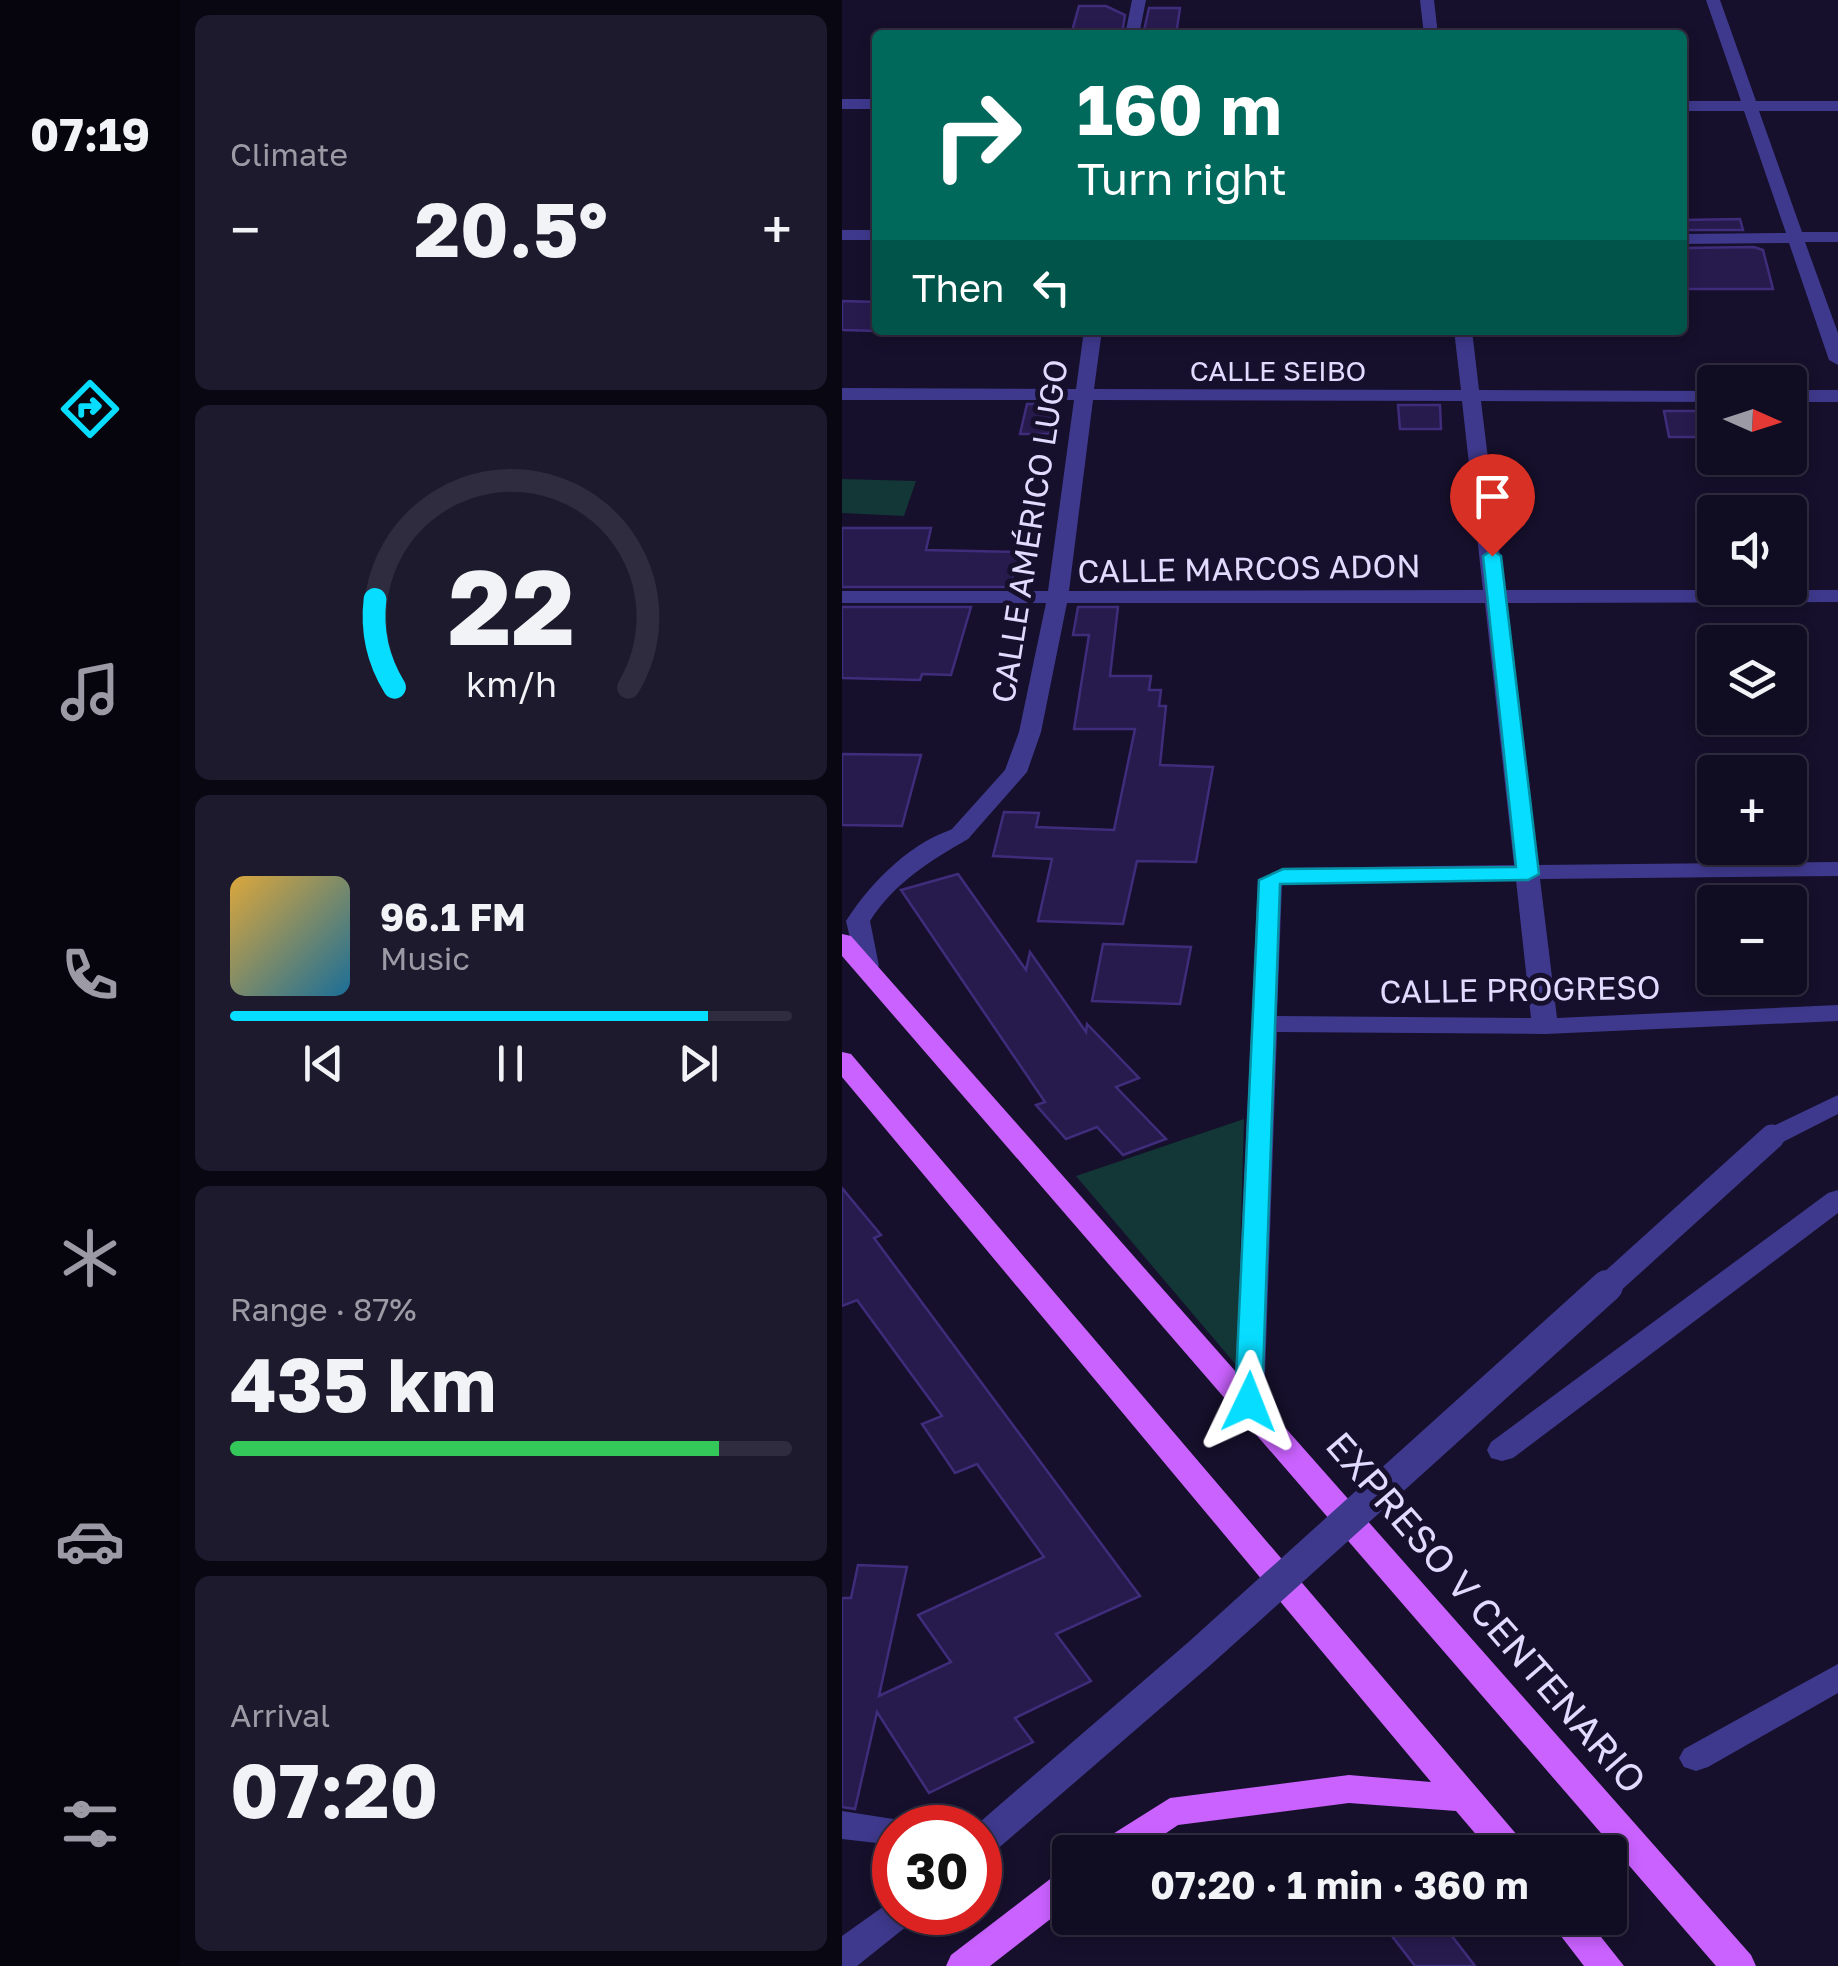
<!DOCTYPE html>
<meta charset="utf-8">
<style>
body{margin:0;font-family:"Golos Text",sans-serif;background:#1e1a2e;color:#f1f3f6;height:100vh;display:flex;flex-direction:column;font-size:38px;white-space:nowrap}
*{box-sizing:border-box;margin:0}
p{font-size:32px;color:#9c9ba5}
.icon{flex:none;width:55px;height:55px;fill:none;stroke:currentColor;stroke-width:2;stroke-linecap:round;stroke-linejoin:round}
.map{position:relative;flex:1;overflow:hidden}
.details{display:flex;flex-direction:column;gap:15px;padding:15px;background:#090712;width:662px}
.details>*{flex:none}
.guide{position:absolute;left:30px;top:30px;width:815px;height:305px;border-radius:10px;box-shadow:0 5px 15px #0003,0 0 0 2px #302c3f;background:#00695c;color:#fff;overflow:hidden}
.needle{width:65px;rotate:93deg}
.buttons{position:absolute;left:855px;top:365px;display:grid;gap:20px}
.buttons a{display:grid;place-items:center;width:110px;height:110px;border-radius:10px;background:#100c21;box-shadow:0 5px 15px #0003,0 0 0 2px #302c3f;font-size:50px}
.speed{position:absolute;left:30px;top:1805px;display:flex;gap:20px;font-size:50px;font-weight:700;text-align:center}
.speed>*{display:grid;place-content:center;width:130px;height:130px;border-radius:50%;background:#100c21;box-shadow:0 5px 15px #0003,0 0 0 2px #302c3f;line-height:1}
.speed .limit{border:15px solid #d22;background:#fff;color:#111}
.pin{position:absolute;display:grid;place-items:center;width:85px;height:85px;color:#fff;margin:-102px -42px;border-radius:50% 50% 50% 0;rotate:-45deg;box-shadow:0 0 10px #0007}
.pin .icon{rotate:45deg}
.me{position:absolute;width:110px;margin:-55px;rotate:2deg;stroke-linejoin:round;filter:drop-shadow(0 0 8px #0008)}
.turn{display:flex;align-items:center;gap:35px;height:210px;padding:0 40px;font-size:45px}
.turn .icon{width:130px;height:130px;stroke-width:2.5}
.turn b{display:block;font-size:70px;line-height:85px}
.then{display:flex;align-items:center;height:95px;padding:0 40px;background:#0003;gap:20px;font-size:38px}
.big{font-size:75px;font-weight:700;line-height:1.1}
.details .tile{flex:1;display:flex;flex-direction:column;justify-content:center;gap:15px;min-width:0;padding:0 35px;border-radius:15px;background:#1e1a2e}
.details .dial{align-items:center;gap:0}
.dial svg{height:260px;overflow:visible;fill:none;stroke:#302c3f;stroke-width:7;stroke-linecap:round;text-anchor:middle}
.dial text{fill:#f1f3f6;stroke:none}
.song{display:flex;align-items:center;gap:30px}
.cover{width:120px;height:120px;border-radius:15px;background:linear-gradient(135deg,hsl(40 70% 55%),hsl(200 70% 35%))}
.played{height:10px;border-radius:5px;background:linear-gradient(90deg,#07ddff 85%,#302c3f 85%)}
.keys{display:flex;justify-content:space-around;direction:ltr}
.heat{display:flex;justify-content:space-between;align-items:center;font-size:55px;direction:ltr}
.charge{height:15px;border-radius:8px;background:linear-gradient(90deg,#34c759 87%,#302c3f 0)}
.trip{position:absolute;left:210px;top:1835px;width:575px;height:100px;border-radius:10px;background:#100c21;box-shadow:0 5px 15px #0003,0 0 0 2px #302c3f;font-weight:700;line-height:100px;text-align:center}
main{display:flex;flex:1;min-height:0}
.dock{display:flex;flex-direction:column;width:180px;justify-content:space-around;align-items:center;background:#06050d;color:#9c9ba5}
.dock .icon{width:70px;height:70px}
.dock .current{color:#07ddff}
.dock b{font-size:45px;color:#f1f3f6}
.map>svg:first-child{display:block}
</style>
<main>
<nav class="dock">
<b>07:19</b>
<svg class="icon current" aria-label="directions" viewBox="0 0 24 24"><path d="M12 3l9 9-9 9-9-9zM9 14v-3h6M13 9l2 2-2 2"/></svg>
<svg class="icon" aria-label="music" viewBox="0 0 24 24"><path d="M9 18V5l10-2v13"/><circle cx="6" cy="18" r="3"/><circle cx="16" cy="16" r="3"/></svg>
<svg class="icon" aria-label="phone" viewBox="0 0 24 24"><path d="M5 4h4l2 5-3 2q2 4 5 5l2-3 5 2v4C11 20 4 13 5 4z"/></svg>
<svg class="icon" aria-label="climate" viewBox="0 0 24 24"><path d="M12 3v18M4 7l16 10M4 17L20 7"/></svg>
<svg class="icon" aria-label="car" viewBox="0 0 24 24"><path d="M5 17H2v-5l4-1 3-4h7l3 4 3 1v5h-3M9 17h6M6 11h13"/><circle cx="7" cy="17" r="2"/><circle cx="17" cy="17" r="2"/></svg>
<svg class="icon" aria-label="filters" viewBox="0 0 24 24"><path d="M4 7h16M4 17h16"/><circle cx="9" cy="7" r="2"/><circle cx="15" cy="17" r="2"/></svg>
</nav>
<section class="details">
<div class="tile"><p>Climate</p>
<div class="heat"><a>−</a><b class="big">20.5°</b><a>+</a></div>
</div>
<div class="tile dial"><svg viewBox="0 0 100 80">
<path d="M14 69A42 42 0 1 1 86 69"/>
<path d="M14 69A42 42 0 0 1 8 42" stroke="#07ddff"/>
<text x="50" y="56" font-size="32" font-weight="700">22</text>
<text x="50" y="72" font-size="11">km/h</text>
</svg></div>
<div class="tile">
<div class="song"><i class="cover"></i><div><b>96.1 FM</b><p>Music</p></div></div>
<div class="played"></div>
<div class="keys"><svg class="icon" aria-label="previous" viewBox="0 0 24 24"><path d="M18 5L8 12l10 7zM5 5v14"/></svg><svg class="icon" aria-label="pause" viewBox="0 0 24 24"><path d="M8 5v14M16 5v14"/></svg><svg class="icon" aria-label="next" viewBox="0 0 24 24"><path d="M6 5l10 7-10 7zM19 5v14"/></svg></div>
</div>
<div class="tile"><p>Range · 87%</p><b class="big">435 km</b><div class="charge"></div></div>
<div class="tile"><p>Arrival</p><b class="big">07:20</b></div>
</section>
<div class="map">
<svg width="996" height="1966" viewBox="0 0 996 1966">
<rect width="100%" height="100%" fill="#16102c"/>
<g fill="#133636">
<path d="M0 479 74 481 62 516 0 513Z"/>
<path d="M402 1119 395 1366 234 1176Z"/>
</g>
<g fill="#271b4e" stroke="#3f2c7b" stroke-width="2.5">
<path d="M237 6H264L283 15 280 35H229Z"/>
<path d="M307 8H338L334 35H301Z"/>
<path d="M898 219 901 230H840V220Z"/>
<path d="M912 247 921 250 931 289H840V248Z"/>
<path d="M0 301 35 302V331L0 330Z"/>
<path d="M185 404H215L207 434H178Z"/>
<path d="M556 405H598L599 429H558Z"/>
<path d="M822 411H872V437H827Z"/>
<path d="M0 528H89L84 550 179 552 168 587H0Z"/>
<path d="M0 607H129L109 675 80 674 78 680 0 678Z"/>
<path d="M236 607H276L268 676H309L307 690H319L317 706H324L318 765 371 767 354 862 295 861 281 924 196 921 210 859 151 856 162 812 197 813 194 827 272 830 293 729H232L247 635H231Z"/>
<path d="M0 754 79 755 60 826 0 825Z"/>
<path d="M116 874 184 970 188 952 244 1032 245 1024 297 1078 274 1087 324 1139 281 1155 255 1127 224 1139 194 1105 203 1102 59 890Z"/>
<path d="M261 944 349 947 338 1004 250 1001Z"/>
<path d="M0 1188 39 1235 32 1238 298 1596 214 1634 249 1681 173 1718 191 1742 87 1793 35 1712 13 1809 0 1807V1598H9L16 1565 65 1567 37 1696 109 1662 76 1615 202 1557 135 1464 113 1473 80 1424 100 1416 15 1300 0 1306Z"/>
<path d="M536 1918H596L633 1966H573Z"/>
</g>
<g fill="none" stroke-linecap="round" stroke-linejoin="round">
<g fill="#3f398d" fill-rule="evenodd">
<path d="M290 0H304L297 35H283Z"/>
<path d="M578 0H592L596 35H582Z"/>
<path d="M864 0H878L914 101H996V111H917L960 232H996V242H963L996 333V365L987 360 947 243 840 244V234L944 233 902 111H840V101H899Z"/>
<rect x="0" y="99" width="35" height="10"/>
<rect x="0" y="230" width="35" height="10"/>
<path d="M242 330H260L252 389 619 390 612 330H630L637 390 872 391V402L639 401 662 590H996V602L663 603 696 865 996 862V876L698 879 715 1018 996 1005V1021L703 1034 435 1032 422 1403 418 1410H396L392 1403 416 880 441 868 672 865 643 603H225L199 732 185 772 126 839H110L106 834 110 829 163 770 177 732 204 603H0V591H206L232 400H0V388L234 389ZM251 400 620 401 641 590 227 591ZM674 880 689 1018 435 1016 440 884Z"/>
<rect x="948" y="390" width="48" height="12"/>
<path d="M996 1095V1114L939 1143H921L917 1137 921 1131Z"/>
<path d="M996 1190V1213L671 1458 660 1461 649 1458 645 1450 649 1442 986 1193Z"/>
<path d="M996 1664V1693L866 1767 854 1771 842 1767 837 1758 842 1749Z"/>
<path d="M0 1811 64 1821 68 1828H52V1845L0 1839Z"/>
<path d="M52 1899V1912H74L70 1922 15 1966H0V1936Z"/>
</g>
<path fill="#3f398d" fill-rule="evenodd" d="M118 827 126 829 130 834 126 839C88 861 52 883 28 921L37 966 25 973 16 971 4 921C29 882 71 839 118 827Z"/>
<g fill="#ca62ff" fill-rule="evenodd">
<path d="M0 934 9 936 909 1955 914 1966H874L0 956Z"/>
<path d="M0 1052 9 1054 681 1842 686 1852H649L614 1811 507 1803 336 1825 296 1852H253L258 1842 328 1798 507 1775 589 1782 0 1077Z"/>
<path d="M228 1869V1904L148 1966H104L109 1955 216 1873Z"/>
<path d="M705 1918H744L782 1966H742Z"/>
</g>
<path stroke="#3f398d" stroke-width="25" d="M762 1289 930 1137"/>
<path stroke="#3f398d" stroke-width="32" d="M138 1843 357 1654 765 1286"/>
</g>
<path fill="#07ddff" stroke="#0590a6" stroke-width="2.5" d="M650 550 659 556 697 874 686 880 438 884 420 1402 407 1412 393 1402 417 880 441 869 674 867 641 556Z"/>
<g text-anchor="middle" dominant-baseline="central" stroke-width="10" stroke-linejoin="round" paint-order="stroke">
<g font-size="28" fill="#e0dbff" stroke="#16102c">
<text x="436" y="370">CALLE SEIBO</text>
</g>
<g font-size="32" fill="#e0dbff" stroke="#16102c">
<text transform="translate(187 531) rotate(-81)">CALLE AMÉRICO LUGO</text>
<text transform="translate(407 568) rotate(-1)">CALLE MARCOS ADON</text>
<text transform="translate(678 989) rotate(-1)">CALLE PROGRESO</text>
</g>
<g font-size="38" fill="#e0dbff" stroke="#16102c">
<text transform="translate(645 1612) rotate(49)">EXPRESO V CENTENARIO</text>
</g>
</g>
</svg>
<div class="buttons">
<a><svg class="needle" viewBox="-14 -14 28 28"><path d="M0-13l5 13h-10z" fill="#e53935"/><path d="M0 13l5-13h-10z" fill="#9c9ba5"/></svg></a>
<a><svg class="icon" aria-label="sound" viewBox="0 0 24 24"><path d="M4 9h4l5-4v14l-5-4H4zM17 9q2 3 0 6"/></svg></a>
<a><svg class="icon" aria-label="layers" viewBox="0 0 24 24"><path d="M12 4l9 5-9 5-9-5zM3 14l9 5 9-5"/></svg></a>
<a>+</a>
<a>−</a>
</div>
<div class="speed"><div class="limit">30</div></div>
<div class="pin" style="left:650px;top:556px;background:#d93025"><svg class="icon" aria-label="arrive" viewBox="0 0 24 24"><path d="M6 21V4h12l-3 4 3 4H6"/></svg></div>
<svg class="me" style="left:407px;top:1402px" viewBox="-20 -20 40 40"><path d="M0-17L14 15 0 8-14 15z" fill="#07ddff" stroke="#fff" stroke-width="4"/></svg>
<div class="trip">07:20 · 1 min · 360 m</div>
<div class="guide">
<div class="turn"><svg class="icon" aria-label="right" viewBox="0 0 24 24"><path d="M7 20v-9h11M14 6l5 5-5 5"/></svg><div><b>160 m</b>Turn right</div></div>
<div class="then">Then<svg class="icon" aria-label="left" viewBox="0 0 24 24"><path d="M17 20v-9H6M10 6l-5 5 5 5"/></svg></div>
</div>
</div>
</main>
